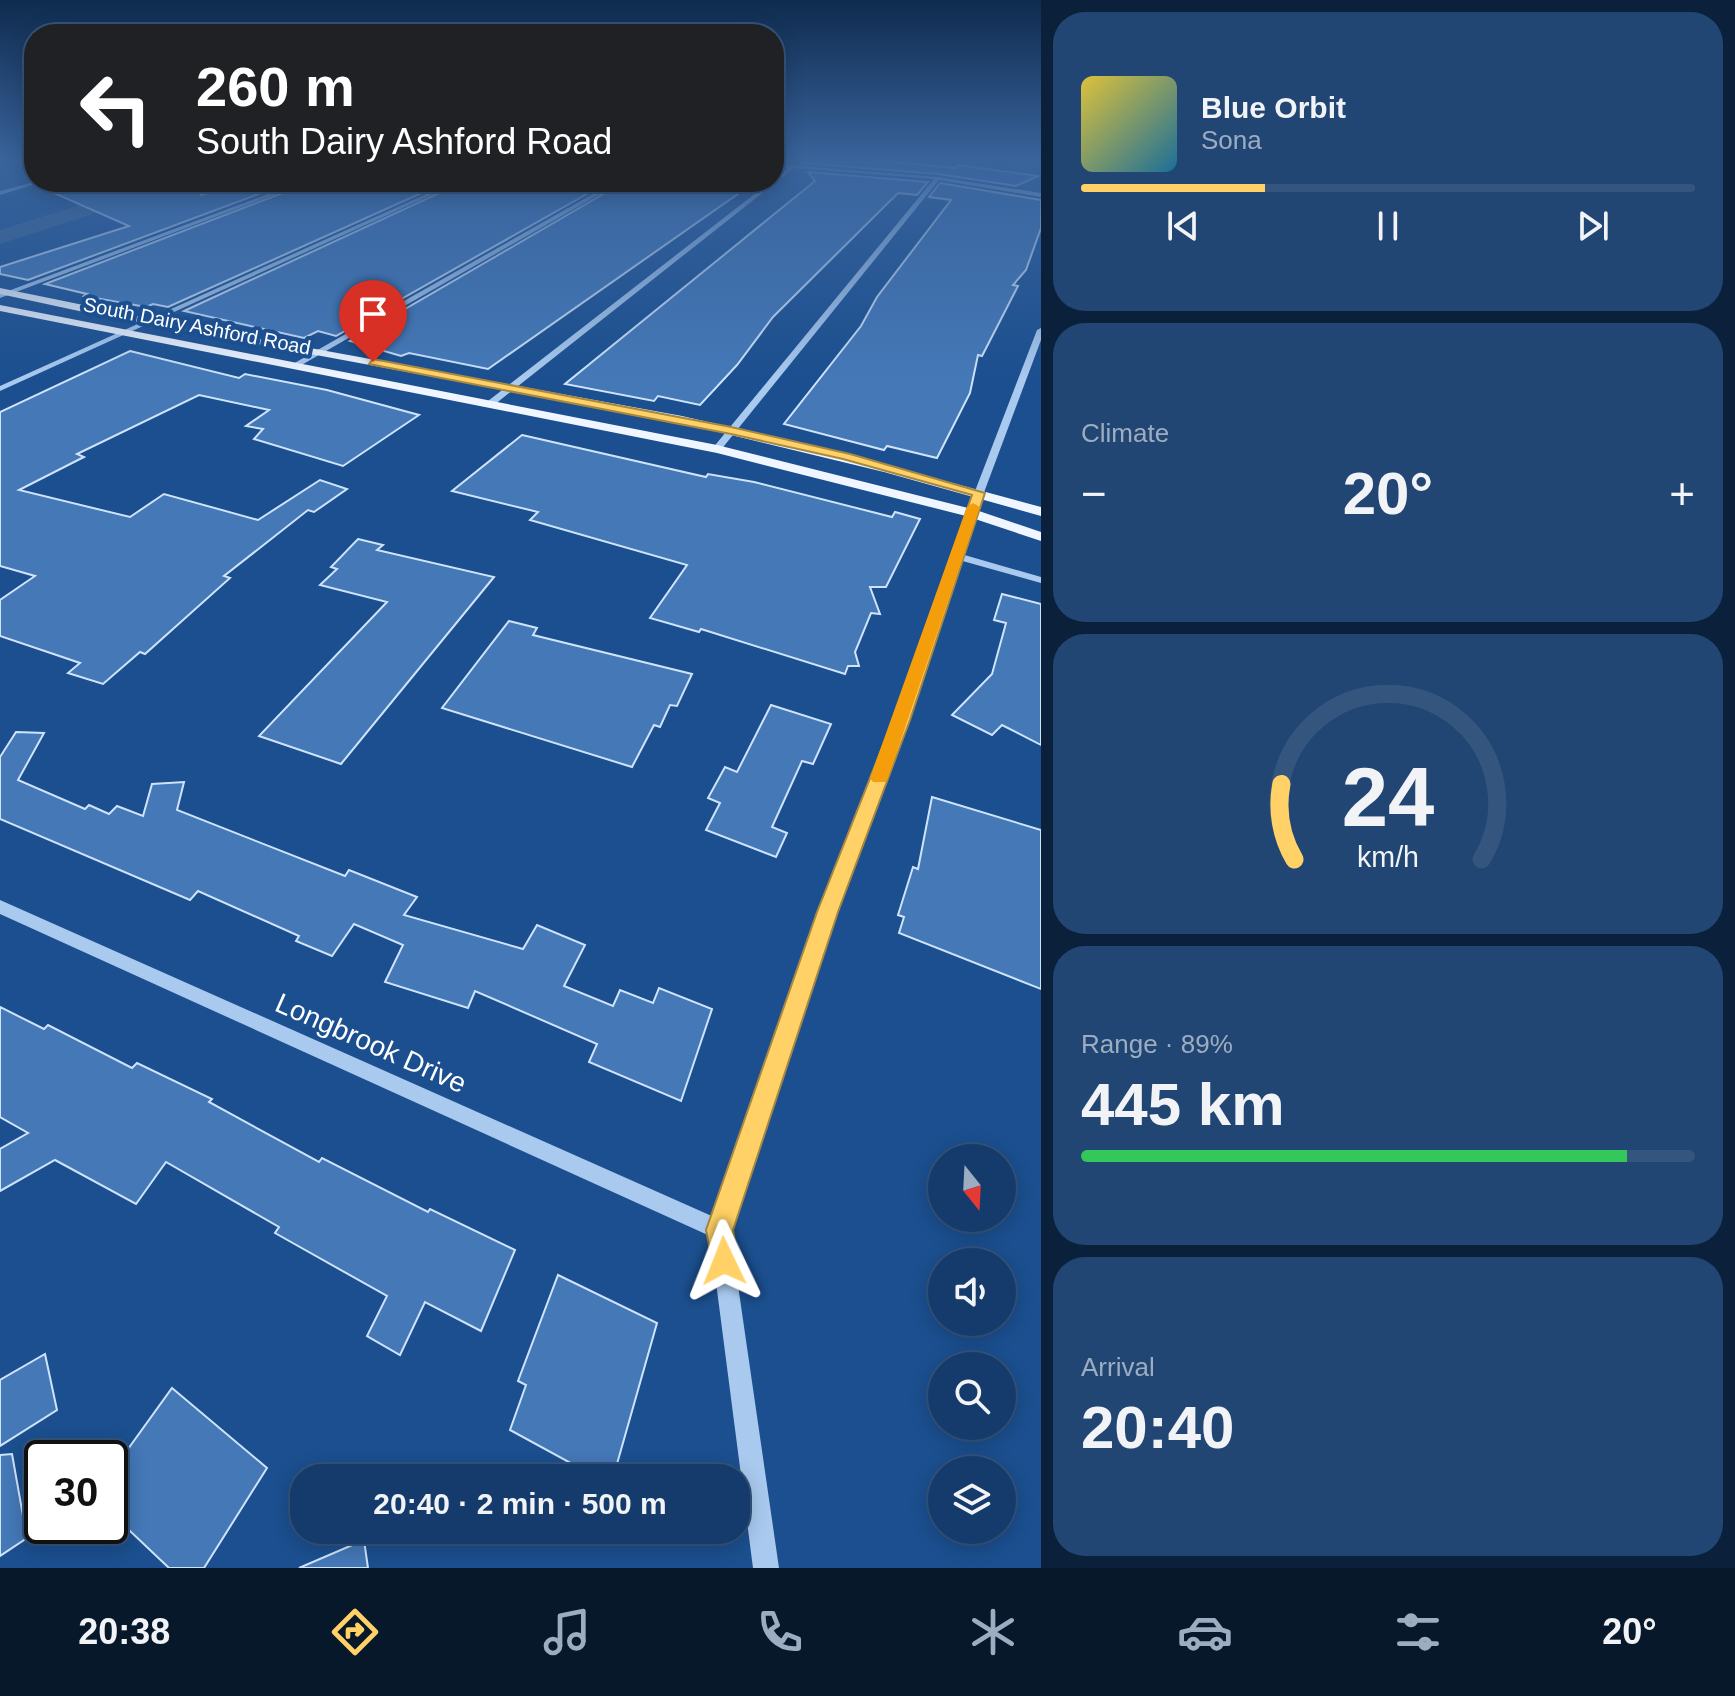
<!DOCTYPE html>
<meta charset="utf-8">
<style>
body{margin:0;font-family:Arial,sans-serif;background:#214673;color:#f1f3f6;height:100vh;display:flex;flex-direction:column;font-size:30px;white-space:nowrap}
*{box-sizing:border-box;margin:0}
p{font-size:26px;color:#9dadc1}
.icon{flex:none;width:44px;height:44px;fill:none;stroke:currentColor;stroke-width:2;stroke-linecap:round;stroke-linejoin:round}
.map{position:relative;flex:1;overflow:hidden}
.panel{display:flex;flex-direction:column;gap:12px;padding:12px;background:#0b203b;width:694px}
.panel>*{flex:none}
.banner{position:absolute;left:24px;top:24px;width:760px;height:168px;border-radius:32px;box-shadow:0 4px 20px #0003,0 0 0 2px #33557e;background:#202124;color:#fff;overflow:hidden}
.needle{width:52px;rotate:162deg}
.buttons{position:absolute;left:928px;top:1144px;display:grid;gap:16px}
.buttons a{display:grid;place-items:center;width:88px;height:88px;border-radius:50%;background:#143b6b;box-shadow:0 4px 20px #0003,0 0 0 2px #33557e;font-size:40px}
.speed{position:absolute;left:24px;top:1440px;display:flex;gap:16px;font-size:40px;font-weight:700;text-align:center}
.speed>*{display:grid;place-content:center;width:104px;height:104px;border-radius:50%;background:#143b6b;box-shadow:0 4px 20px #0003,0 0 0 2px #33557e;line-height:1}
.speed .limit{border:4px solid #111;border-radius:12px;background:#fff;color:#111}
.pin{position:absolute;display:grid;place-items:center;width:68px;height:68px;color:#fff;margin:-82px -34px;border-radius:50% 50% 50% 0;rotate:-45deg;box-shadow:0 0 8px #0007}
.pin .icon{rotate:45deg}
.me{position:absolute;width:88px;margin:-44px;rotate:358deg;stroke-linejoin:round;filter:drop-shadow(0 0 6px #0008)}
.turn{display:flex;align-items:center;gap:28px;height:168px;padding:0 40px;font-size:36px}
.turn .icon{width:104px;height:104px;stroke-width:2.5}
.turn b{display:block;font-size:56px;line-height:68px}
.big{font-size:60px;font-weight:700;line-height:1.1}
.panel .widget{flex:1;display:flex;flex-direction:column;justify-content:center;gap:12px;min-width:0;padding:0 28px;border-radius:32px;background:#214673}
.panel .dial{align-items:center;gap:0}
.dial svg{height:208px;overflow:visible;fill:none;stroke:#33557e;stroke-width:7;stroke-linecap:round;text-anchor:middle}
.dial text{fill:#f1f3f6;stroke:none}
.song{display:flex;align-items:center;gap:24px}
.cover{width:96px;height:96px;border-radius:12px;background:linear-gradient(135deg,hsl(50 70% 55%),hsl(200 70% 35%))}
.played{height:8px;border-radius:4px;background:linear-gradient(90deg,#ffd166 30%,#33557e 30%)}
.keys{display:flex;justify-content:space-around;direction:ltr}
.heat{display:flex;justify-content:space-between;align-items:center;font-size:44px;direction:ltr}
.charge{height:12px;border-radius:6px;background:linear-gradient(90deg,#34c759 89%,#33557e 0)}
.trip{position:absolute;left:290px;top:1464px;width:460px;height:80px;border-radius:32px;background:#143b6b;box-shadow:0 4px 20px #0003,0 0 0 2px #33557e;font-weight:700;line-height:80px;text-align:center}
.tabs{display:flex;height:128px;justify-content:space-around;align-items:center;background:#08182b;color:#9dadc1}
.tabs .icon{width:56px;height:56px}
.tabs .current{color:#ffd166}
.tabs b{font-size:36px;color:#f1f3f6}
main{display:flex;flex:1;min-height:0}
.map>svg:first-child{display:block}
</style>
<main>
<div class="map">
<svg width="1041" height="1568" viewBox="0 0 1041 1568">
<rect width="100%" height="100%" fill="#1b4f8f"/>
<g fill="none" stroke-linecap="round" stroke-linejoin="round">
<g fill="#3c6290" fill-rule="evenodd">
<path d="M995 158 1041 159V169Z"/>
<path d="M153 182H181L179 186 0 244V230Z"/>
</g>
</g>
<g fill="#4478b7" stroke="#cfe3fa" stroke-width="2">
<path d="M798 158H893V162L955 168 958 165 1038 176 1016 186 938 174 802 163Z"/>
<path d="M808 172 928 182 917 195 898 193 773 317 737 365 700 405 658 396 654 401 565 384 815 181Z"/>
<path d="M45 182H199L201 195 234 184 291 182 28 280 0 274V267L129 226 38 186Z"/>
<path d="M311 182H446L168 307 153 304 146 307 84 296 87 294 45 284Z"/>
<path d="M463 182H608L336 336 318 331 304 338 184 311Z"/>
<path d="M624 182H755L488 369 409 353 401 356 350 341Z"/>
<path d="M940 183 1041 200V228L1026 270 1013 285 1018 286 982 356 978 355 970 393 937 458 887 446 884 450 784 424 861 326 877 297 951 200 929 197Z"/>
<path d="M130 351 239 378 245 374 327 390 419 415 343 466 254 439 263 429 246 426 269 410 199 395 77 454 84 457 19 490 130 517 164 494 258 520 320 480 347 489 314 512 308 510 224 576 230 578 145 654 140 652 103 684 68 673 80 663 0 636V600L35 576 0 566V412Z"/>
<path d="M522 435 706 477 708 474 754 482 892 517 895 512 920 519 886 587H870L880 614 871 613 855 652 859 666H848L845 674 701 629 699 632 650 618 687 565 530 520 538 512 452 491Z"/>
<path d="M358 539 383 545 377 550 494 577 341 764 259 736 387 602 320 585 337 569 331 567Z"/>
<path d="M1002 594 1041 604V745L1002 725 992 735 952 715 992 674 1006 623 994 620Z"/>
<path d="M509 621 537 628 533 635 692 674 677 706 670 705 660 727 654 725 632 767 442 708Z"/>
<path d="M771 705 831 724 813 764 802 761 772 827 787 833 776 857 706 830 720 803 708 798 725 767 737 772Z"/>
<path d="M16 732 44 733 18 780 85 809 89 805 109 814 117 806 143 816 152 784 184 782 177 810 345 876 349 870 417 897 404 915 523 949 537 925 585 945 564 986 613 1006 620 990 653 1003 659 988 712 1009 681 1101 589 1062 597 1044 475 991 468 1008 385 982 403 945 354 924 332 956 296 941 299 936 198 891 190 900 0 819V757Z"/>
<path d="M932 797 1041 830V989L899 933 904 917 898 915 913 867 918 869Z"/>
<path d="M0 1007 44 1029 48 1025 132 1068 137 1063 212 1099 209 1102 319 1162 322 1158 428 1212 430 1209 515 1250 481 1331 425 1302 400 1355 367 1336 387 1296 275 1233 279 1227 166 1162 136 1204 55 1160 0 1191V1149L28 1133 0 1117Z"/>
<path d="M558 1275 657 1323 613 1478H598L510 1430 526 1385 518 1381Z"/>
<path d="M45 1354 57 1410 0 1446V1380Z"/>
<path d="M172 1388 267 1468 204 1568H169L110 1512V1474Z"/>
<path d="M12 1454 27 1538 0 1556V1455Z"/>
<path d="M364 1540 368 1568H299Z"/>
</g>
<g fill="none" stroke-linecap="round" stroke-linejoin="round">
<g fill="#a9c9ee" fill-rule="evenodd">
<path d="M774 164 938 177 1041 193V197L939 180 720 451 712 449 934 179 794 168 494 405H488V401L770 182H774V179L789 168 774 166Z"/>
<path d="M34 182H42L0 195V191Z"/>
<path d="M300 182H308L0 298V294Z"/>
<path d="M453 182H460L0 391V386Z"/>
<path d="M614 182H621L298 367 291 365Z"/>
<path d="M1041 328V340L961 554 1041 577V583L959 560 909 720 835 912 730 1230 779 1568H753L710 1236 0 914V900L714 1217 819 912 895 720 950 556 1037 330Z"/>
</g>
<g fill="#f0f6ff" fill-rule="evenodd">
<path d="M0 288 157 320 682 416 842 453 1041 507V516L884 472 682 423 79 311 0 294Z"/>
<path d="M0 305 717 445 976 510 1041 532V541L966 516 717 453 0 311Z"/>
</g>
</g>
<linearGradient id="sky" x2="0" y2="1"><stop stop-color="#0f2b4f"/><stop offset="0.42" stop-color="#39639b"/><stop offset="1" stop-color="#39639b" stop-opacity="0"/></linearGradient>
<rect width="1041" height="378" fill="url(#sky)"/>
<path fill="#ffd166" stroke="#a68842" stroke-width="2" d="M373 359 731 427 850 454 985 493 910 720 838 912 733 1230 738 1261 734 1270 724 1274 714 1270 706 1230 817 912 893 720 972 495 843 459 731 434 369 364Z"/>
<path fill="#f59e0b" d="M973 503 980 507 888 778 886 782H873L870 778 967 507Z"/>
<g text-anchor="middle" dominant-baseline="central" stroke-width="8" stroke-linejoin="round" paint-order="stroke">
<g font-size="20" fill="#fff" stroke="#1b4f8f">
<text transform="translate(197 326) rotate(11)">South Dairy Ashford Road</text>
</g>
<g font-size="28" fill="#fff" stroke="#1b4f8f">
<text transform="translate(371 1043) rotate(24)">Longbrook Drive</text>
</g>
</g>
</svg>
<div class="buttons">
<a><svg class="needle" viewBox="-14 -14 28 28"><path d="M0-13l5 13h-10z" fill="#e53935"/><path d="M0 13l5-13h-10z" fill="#9dadc1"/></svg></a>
<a><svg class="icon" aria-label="sound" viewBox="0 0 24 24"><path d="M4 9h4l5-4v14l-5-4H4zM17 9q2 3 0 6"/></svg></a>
<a><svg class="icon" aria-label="search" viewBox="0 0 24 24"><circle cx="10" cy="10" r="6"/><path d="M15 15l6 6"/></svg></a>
<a><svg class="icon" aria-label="layers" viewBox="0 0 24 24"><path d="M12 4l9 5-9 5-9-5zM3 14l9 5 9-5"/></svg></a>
</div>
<div class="speed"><div class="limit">30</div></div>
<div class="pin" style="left:373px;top:362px;background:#d93025"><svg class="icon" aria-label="arrive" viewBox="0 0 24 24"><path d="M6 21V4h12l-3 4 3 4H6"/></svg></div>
<svg class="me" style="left:724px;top:1261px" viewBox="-20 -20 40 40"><path d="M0-17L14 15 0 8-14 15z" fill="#ffd166" stroke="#fff" stroke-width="4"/></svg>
<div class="trip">20:40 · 2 min · 500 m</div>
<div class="banner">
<div class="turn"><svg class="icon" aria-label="left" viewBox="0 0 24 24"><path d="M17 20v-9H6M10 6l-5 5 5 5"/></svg><div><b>260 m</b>South Dairy Ashford Road</div></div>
</div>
</div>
<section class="panel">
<div class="widget">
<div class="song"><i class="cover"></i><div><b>Blue Orbit</b><p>Sona</p></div></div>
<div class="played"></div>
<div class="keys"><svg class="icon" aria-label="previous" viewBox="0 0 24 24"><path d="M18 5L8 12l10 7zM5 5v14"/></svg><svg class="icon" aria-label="pause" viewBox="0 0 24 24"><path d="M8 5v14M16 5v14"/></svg><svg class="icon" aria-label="next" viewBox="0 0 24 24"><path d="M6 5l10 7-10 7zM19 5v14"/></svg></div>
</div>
<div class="widget"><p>Climate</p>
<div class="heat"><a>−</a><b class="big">20°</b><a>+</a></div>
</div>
<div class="widget dial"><svg viewBox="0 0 100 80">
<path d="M14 69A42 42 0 1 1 86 69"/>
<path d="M14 69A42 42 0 0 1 9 40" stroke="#ffd166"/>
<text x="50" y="56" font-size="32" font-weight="700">24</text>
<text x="50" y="72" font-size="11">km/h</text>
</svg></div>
<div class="widget"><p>Range · 89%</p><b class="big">445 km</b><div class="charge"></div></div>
<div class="widget"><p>Arrival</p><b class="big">20:40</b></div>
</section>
</main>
<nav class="tabs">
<b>20:38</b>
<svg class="icon current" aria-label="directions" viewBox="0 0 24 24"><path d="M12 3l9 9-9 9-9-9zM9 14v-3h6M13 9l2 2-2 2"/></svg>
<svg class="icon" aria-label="music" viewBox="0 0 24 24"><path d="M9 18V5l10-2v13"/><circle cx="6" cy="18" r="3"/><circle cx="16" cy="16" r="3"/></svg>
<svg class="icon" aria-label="phone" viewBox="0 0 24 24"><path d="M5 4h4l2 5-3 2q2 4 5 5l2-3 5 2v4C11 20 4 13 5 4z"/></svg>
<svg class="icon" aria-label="climate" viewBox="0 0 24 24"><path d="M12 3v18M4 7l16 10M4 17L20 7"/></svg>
<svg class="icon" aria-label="car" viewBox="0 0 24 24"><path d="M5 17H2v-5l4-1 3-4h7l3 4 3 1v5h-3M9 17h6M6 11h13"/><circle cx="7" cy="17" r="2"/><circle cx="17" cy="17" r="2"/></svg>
<svg class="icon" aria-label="filters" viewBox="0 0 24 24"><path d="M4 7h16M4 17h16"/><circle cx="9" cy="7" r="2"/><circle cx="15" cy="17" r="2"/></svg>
<b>20°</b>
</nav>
